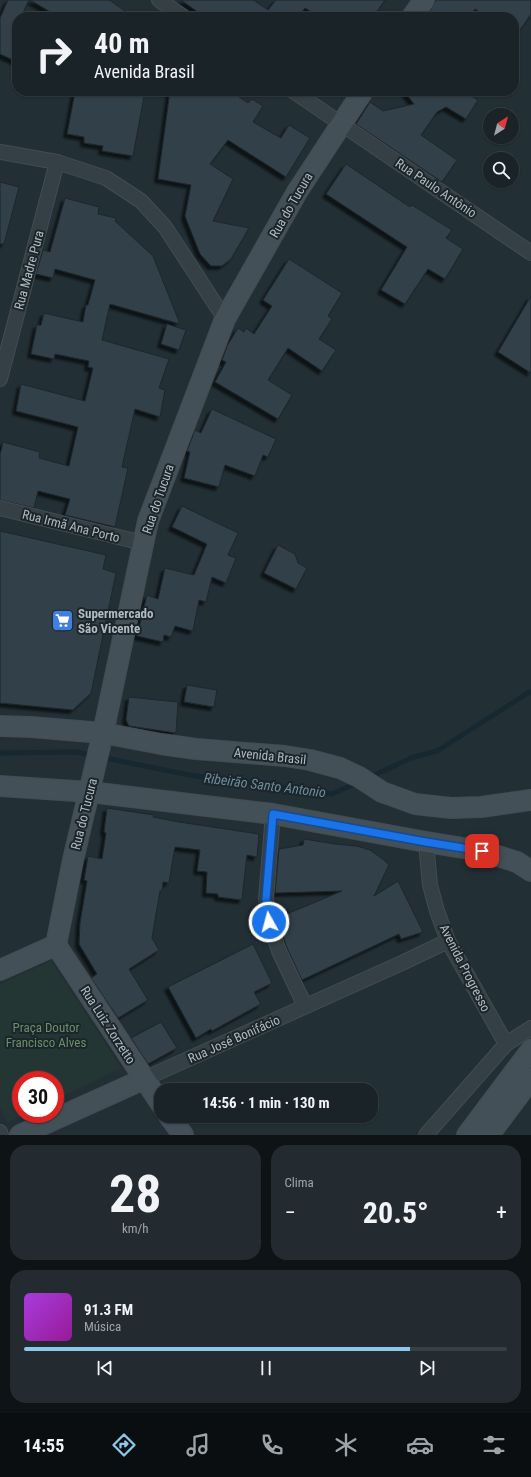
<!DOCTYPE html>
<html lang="pt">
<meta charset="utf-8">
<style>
body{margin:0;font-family:"Roboto Condensed",sans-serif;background:#232b30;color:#f1f3f6;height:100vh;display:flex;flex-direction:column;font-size:15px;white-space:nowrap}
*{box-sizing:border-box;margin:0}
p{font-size:13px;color:#9fa4a8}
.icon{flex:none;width:22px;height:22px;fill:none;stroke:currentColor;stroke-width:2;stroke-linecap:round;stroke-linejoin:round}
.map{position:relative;height:1135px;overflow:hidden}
.details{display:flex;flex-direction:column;gap:10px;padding:10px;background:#0e1316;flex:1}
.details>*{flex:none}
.hud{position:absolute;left:12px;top:12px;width:507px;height:84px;border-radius:16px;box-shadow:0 1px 3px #0004,0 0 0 1px #384045;background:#1a2328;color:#f1f3f6;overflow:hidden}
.needle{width:26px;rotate:36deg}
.fabs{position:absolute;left:483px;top:108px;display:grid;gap:8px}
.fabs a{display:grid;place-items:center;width:36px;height:36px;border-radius:50%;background:#1a2328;box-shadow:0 1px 3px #0004,0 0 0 1px #384045;font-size:20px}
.speed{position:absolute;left:12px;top:1071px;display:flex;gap:8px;font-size:20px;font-weight:700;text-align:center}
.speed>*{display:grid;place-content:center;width:52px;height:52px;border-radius:50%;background:#1a2328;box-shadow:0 1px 3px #0004,0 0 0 1px #384045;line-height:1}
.speed .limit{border:6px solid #d22;background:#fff;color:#111}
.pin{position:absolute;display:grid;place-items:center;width:34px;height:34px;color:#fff;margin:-17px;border-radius:8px;box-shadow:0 2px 6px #0006}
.me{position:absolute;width:44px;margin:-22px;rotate:353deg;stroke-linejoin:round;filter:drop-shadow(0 0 3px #0008)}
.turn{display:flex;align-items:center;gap:14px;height:84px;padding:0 16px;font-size:18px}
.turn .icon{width:52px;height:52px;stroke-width:2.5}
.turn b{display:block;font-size:28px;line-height:34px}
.big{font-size:30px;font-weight:700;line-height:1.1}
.details .widget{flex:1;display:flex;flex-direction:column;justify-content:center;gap:6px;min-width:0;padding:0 14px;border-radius:16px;background:#232b30}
.details .dial{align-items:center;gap:0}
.dial b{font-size:52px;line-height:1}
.song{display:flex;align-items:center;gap:12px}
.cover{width:48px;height:48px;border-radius:6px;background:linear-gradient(135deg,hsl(280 70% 55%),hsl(300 70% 35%))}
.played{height:4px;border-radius:2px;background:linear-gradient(90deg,#8ac8ec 80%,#384045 80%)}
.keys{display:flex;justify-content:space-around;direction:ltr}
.heat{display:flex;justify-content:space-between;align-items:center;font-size:22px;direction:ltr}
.details .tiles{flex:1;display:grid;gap:10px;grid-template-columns:1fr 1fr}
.widget:last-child{grid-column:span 2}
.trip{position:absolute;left:154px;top:1083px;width:224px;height:40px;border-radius:16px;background:#1a2328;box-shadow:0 1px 3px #0004,0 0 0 1px #384045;font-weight:700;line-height:40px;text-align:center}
.dock{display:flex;height:64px;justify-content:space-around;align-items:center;background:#0a0e10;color:#9fa4a8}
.dock .icon{width:28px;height:28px}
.dock .on{color:#8ac8ec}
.dock b{font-size:18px;color:#f1f3f6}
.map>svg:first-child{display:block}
</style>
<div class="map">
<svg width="531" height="1135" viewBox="0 0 531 1135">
<defs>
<filter id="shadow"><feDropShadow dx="-3.5" dy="3.5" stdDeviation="1" flood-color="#0009"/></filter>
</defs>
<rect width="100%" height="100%" fill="#222f35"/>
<path fill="#243634" d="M51 961 121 1068 55 1100V1080H21V1114H25L7 1123 0 1106V984Z"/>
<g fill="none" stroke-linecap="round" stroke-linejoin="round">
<g stroke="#172831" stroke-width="5">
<path d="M0 753 76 752 93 755"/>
<path d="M100 757 189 775 332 794 357 783"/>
<path d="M368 778 411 758 437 751 531 691"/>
</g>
</g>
<g fill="#314148" stroke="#1d272c" filter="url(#shadow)">
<path d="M8 0H29L21 17H17V62L0 54V18Z"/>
<path d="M30 0H109L134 17H59Z"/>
<path d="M181 0H253L268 10 276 0H385L373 17H330L321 11 318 16 305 8 298 17H205Z"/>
<path d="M436 0H531V14L514 39V17H487L475 9 470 17H438L430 11Z"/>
<path d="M100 91H145L133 156 102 151 103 146 84 143V137L67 134 75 92 99 97Z"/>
<path d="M170 91H230L248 103 252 99 263 106 253 122 281 138 289 125 310 138 286 177 228 140 210 164 233 179 213 221 249 228 231 259 222 266H211L200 254 185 216 191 185 158 179Z"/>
<path d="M404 91H463L478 100 466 119 446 107 437 112 421 135 457 160 442 182 356 124 370 102 383 111 414 104Z"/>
<path d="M346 164 410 207 412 205 452 230 446 238 463 249 445 279 428 269 405 304 381 290 407 247 326 194Z"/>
<path d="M0 182 19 187 4 244H0Z"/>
<path d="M65 198 99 207 98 214 116 218 115 221 153 256 180 324 110 304 102 340 169 359 159 388 165 390 160 417 135 409 122 467 128 468 115 527 65 515 70 499 38 491 34 508 0 500V455L3 442 40 452 39 458 69 466 78 427 16 411 21 384 85 401 93 368 88 367 89 361 55 354 54 359 31 354 37 325H41L44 313 83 322 86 305H88L95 280 55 269 53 278 36 274 43 250 50 252Z"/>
<path d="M289 259 342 293 328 316 332 319 319 339 336 350 322 371 288 348 268 380 292 395 278 419 215 382 226 362 222 360 227 346 238 328 244 332 246 328 254 334 272 306 263 300Z"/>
<path d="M531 296V373L498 352Z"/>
<path d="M167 324 186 330 179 350 161 344Z"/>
<path d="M212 409 276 439 268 457 263 455 255 476 225 465 219 487 184 478 190 452 187 451 195 430 201 433Z"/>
<path d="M182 506 238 533 228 555 236 558 226 583 212 577 206 602 199 600 193 631 175 626 171 637 164 635 163 642 137 636 147 595 158 599 165 568 194 575 207 544 172 527Z"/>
<path d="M0 531 106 555 103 569 116 573 91 693 73 710 0 703Z"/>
<path d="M278 545 295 554 298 563 307 568 296 589 264 573Z"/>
<path d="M187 685 217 690 214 707 184 702Z"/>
<path d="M129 697 178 702 176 733 129 726 126 720Z"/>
<path d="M107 808 154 815 153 817 179 822 259 834 257 857 247 855 242 900 218 897V894L206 893 207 872 197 871 200 850 175 847 169 883 163 882 162 891H160L152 938 159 950 129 969 148 1000 118 1018 91 978 97 974 79 944 80 923 87 881 84 880 88 856 102 859 106 833 104 832Z"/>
<path d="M304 839 335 844 357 846 370 850 384 860 389 865 374 896 398 881 423 932 401 939 399 934 302 980 287 948 277 918 342 891 275 893 279 849 303 845Z"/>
<path d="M253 944 272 983 254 992 261 1004 212 1031 211 1029 196 1038 168 987Z"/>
<path d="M161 1022 177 1048 148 1064 131 1038Z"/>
</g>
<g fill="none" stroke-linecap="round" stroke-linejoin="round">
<defs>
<g id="street">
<path d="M159 0 184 17"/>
<path d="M293 91 531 253"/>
<path d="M0 152 57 162 106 178 141 201 165 227 225 319"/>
<path d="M0 379 57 162"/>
<path d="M0 508 143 543"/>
<path d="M273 814 266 899 269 922 279 951 305 1006"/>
<path d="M426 842 430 885 437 911 448 941 506 1044"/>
<path d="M144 1079 404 962 448 941"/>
<path d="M0 1132 1 1135"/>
<path d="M426 1135 506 1044 531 1028"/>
</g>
<g id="secondary">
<path d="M412 17 424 0"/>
<path d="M0 726 31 727 103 733 161 744 196 749 285 756 310 760 340 768 359 777 382 792 415 804 451 808 481 807 531 800"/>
<path d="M0 786 90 792 273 814 426 842 482 851 517 862 531 871"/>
<path d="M56 945 73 860 103 733 148 521 225 319 297 192 363 91"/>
<path d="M56 945 161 1104"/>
<path d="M0 970 56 945"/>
<path d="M169 1116 183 1135"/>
<path d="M20 1135 144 1079"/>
<path d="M467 1135 531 1050"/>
<path d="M489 1135 531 1079"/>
</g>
</defs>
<use href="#street" stroke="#424c52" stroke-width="16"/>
<use href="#secondary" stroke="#424c52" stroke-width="22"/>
<use href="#street" stroke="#354046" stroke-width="14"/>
<use href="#secondary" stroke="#445058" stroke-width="20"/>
</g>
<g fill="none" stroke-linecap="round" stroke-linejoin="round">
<defs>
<path id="route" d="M269 922 266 899 273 814 426 842 482 851"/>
</defs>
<use href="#route" stroke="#114b97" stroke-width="10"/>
<use href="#route" stroke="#1a73e8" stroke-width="7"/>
</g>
<defs>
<symbol id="supermarket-square" viewBox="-11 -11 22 22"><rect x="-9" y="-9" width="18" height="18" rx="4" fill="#3f7fe0" stroke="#1b252a"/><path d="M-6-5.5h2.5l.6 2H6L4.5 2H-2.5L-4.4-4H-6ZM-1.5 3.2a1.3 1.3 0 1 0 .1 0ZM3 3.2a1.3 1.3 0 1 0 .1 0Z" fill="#fff"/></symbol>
</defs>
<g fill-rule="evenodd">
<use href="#supermarket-square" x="50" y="608" width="25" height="25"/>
</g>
<g text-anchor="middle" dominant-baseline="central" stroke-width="4" stroke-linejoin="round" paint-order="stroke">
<g font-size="13" fill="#b0bbc2" stroke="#1b252a">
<text transform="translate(436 188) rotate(34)">Rua Paulo Antônio</text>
<text transform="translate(291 205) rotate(-60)">Rua do Tucura</text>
<text transform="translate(29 270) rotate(-75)">Rua Madre Pura</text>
<text transform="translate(158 499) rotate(-71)">Rua do Tucura</text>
<text transform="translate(71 526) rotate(14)">Rua Irmã Ana Porto</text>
<text transform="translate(270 756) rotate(6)">Avenida Brasil</text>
<text transform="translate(84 814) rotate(-76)">Rua do Tucura</text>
<text transform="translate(465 968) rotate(63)">Avenida Progresso</text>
<text transform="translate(108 1025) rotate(57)">Rua Luiz Zorzetto</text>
<text transform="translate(234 1039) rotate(-24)">Rua José Bonifácio</text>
</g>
<g font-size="13" font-weight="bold" fill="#b0bbc2" stroke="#1b252a" text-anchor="start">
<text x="78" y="613">Supermercado<tspan x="78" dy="15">São Vicente</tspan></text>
</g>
<g font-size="13" fill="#6a906a" stroke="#1b252a">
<text x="46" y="1027">Praça Doutor<tspan x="46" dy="15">Francisco Alves</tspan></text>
</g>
<g font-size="14" font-style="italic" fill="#6c8d9e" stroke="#1b252a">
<text transform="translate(265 785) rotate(7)">Ribeirão Santo Antonio</text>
</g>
</g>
</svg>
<div class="fabs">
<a><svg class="needle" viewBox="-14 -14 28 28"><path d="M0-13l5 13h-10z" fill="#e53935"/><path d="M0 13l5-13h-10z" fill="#9fa4a8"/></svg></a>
<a><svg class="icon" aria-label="search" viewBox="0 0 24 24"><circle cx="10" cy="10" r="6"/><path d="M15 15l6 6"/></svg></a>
</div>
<div class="speed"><div class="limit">30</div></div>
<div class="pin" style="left:482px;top:851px;background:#d93025"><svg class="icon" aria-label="arrive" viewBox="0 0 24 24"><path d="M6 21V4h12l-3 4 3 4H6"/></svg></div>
<svg class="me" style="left:269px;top:922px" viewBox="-20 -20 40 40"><circle r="17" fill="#1a73e8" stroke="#fff" stroke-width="3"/><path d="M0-11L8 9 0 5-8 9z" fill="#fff"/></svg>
<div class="trip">14:56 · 1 min · 130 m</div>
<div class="hud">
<div class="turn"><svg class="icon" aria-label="right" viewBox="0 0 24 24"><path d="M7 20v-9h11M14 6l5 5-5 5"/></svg><div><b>40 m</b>Avenida Brasil</div></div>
</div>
</div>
<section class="details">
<div class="tiles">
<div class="widget dial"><b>28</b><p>km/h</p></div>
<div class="widget"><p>Clima</p>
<div class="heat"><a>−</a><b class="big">20.5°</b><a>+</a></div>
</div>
<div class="widget">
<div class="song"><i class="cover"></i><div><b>91.3 FM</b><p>Música</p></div></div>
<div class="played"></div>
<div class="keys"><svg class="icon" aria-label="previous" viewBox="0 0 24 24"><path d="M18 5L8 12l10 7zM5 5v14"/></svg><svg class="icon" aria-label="pause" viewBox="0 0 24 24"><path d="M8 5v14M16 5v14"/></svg><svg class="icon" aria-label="next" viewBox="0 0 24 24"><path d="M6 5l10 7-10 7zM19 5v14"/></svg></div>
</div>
</div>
</section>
<nav class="dock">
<b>14:55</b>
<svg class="icon on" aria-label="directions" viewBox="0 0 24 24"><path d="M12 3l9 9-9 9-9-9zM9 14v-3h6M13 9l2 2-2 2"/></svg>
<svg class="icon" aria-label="music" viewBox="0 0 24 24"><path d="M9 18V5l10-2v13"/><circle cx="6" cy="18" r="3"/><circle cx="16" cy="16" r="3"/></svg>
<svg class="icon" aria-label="phone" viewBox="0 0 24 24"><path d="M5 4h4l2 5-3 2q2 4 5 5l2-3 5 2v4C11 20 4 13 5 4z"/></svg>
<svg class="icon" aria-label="climate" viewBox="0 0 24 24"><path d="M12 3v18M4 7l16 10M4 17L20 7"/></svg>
<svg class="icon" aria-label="car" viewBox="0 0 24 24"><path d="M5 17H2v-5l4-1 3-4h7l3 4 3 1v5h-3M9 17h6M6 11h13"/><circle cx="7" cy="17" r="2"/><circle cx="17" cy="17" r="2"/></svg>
<svg class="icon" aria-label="filters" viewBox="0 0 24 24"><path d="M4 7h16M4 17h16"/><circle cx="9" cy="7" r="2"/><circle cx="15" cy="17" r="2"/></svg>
</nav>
